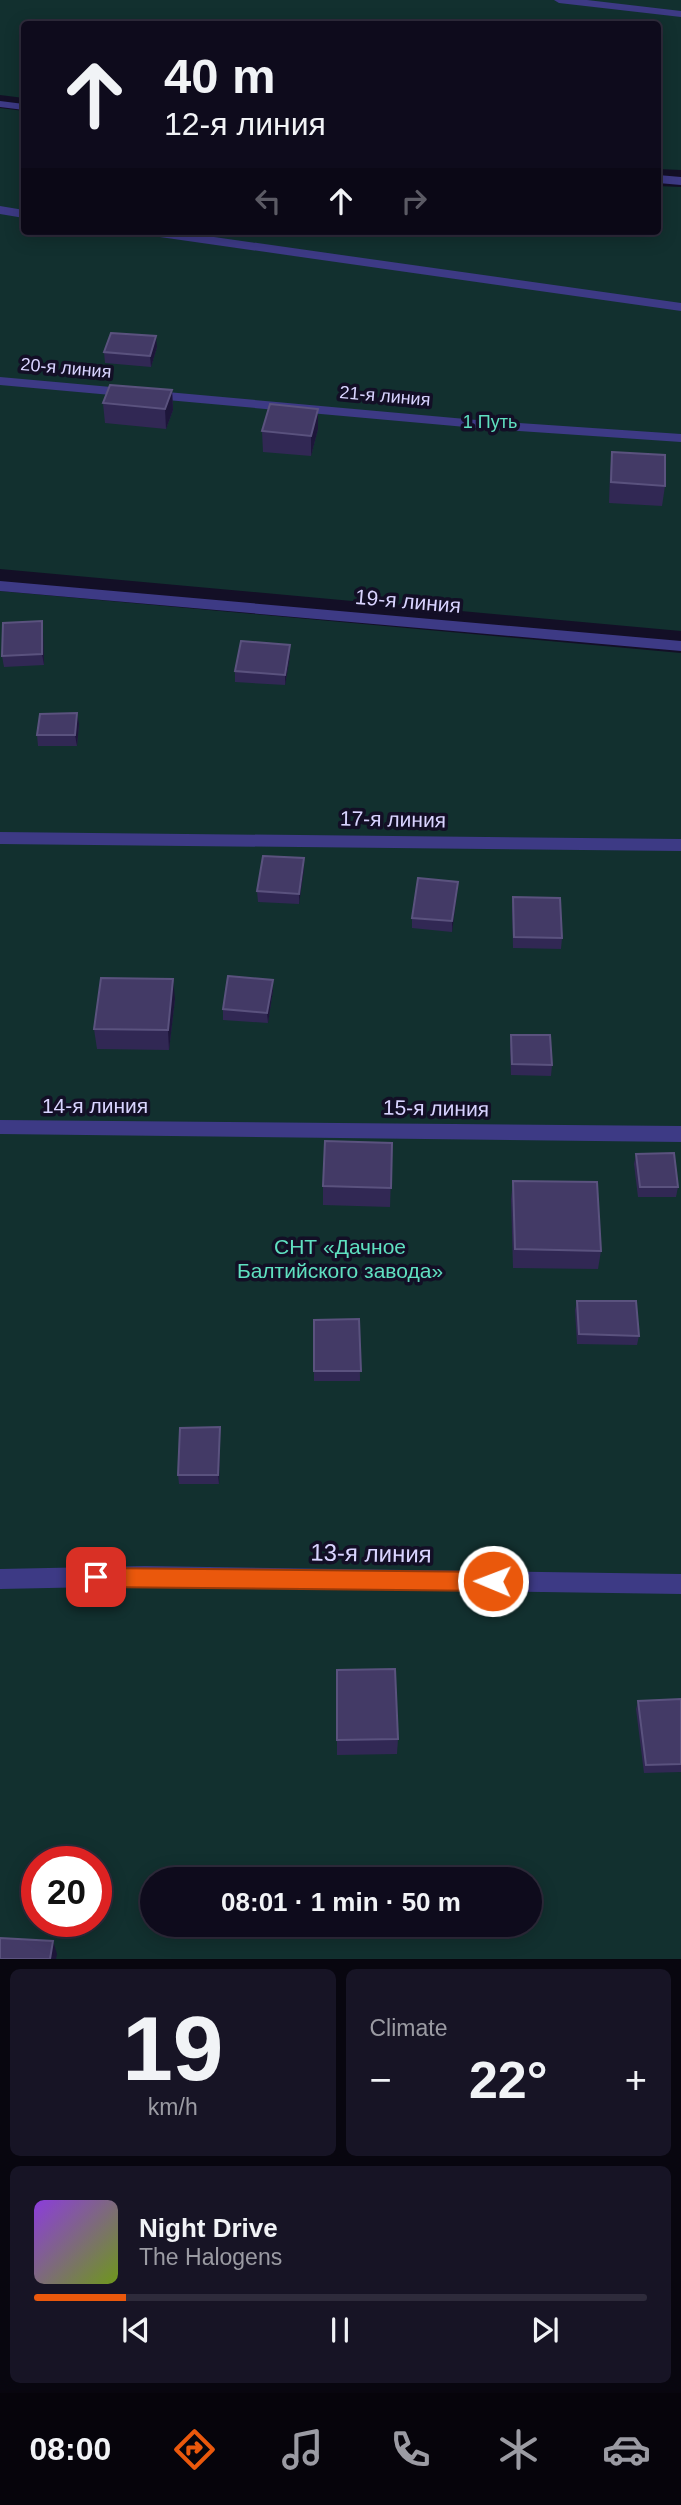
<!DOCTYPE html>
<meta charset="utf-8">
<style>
body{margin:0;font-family:Helvetica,sans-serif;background:#171425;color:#f1f3f6;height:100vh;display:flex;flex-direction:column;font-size:26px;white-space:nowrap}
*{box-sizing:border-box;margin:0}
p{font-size:23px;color:#9b9ba3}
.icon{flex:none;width:38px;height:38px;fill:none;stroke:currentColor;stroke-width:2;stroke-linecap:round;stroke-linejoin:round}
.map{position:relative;height:1959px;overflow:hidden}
.drawer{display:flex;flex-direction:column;gap:10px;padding:10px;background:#08060f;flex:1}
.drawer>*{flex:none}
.guide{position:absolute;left:21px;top:21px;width:640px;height:214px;border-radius:7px;box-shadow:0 4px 18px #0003,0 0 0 2px #2e2b3b;background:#0e0b1c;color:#f1f3f6;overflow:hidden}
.speed{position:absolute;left:21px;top:1846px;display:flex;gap:14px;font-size:35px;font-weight:700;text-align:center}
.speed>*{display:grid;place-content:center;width:91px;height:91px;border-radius:50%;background:#0e0b1c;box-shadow:0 4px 18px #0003,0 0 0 2px #2e2b3b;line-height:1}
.speed .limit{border:10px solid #d22;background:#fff;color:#111}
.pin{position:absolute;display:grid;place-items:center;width:60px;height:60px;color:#fff;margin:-30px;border-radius:14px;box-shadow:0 4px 10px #0006}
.me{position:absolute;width:77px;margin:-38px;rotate:271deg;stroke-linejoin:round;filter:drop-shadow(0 0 5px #0008)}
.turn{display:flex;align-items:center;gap:24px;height:147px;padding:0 28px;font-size:32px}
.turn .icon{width:91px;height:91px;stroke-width:2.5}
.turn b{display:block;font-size:49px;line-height:60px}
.lanes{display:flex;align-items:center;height:66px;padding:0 28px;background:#0003;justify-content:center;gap:35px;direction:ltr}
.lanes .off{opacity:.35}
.big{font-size:52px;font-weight:600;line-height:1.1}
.drawer .card{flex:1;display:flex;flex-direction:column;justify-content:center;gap:10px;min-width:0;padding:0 24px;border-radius:10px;background:#171425}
.drawer .dial{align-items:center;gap:0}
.dial b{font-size:91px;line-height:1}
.song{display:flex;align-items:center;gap:21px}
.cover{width:84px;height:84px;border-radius:10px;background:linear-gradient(135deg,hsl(270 70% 55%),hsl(80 70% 35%))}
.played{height:7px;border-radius:4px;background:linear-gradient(90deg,#ea580c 15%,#2e2b3b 15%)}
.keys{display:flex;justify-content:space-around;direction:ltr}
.heat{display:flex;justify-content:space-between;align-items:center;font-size:38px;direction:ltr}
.drawer .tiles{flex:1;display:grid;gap:10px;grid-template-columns:1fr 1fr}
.card:last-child{grid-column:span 2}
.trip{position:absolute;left:140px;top:1867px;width:402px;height:70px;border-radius:35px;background:#0e0b1c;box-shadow:0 4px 18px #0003,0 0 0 2px #2e2b3b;font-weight:600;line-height:70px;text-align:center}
.dock{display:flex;height:112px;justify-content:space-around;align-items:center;background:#06040b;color:#9b9ba3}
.dock .icon{width:49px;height:49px}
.dock .on{color:#ea580c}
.dock b{font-size:32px;color:#f1f3f6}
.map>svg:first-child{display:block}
</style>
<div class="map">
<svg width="681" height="1959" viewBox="0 0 681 1959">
<rect width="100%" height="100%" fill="#130f26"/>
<g fill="#12302f" fill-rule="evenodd">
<path d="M0 0H681V170L658 169V24H24V98L0 95Z"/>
<path d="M0 108 24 111V231H658V186L681 187V631L0 569Z"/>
<path d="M0 591 681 653V1959H0ZM37 1862H96V1922H37ZM152 1880H530V1925H152Z"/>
</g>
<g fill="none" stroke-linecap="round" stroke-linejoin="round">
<g fill="#3d3a85" fill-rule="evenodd">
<path d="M554 0H587L681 11V17L559 3Z"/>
<path d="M0 101 24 104V110L0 107Z"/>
<path d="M658 175 681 177V185L658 183Z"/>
<path d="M0 206 24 210V218L0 214Z"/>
<path d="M140 231H172L681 303V311L146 235Z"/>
<path d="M0 377 488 421 681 434V442L488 429 0 385Z"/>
<path d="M0 581 681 641V651L0 591Z"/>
<path d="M0 832 681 839V851L0 844Z"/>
<path d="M0 1120 681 1126V1142L0 1134Z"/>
<path d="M145 1566 681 1574V1594L145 1586 0 1589V1569Z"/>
</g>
</g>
<g fill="#312854">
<path d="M157 347 151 367 105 363 104 352Z"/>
<path d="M172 390 173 410 166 429 105 423 103 403Z"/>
<path d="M318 409V429L311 456 263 452 262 431Z"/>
<path d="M612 452 665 486 662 506 609 503 610 472Z"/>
<path d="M42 621 43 632 44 665 4 667 2 656Z"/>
<path d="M290 656 285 685 235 682V671Z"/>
<path d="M79 724 77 746H38L37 735Z"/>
<path d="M304 858V869L299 904 258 902 257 891Z"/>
<path d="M458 882 452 932 412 928V918Z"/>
<path d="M513 897 562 938 561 949 513 948 512 908Z"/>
<path d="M273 980V990L268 1023 223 1020V1009Z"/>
<path d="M175 999 169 1050 97 1049 94 1029Z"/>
<path d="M511 1035 552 1065 551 1076 511 1075 510 1046Z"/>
<path d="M392 1143 390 1207 323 1205V1186Z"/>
<path d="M636 1154 678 1187 676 1197H638L634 1164Z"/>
<path d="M513 1181 601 1251 598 1269 513 1268 511 1199Z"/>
<path d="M577 1301 639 1336 637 1345 577 1344 575 1310Z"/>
<path d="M359 1319 360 1381H314V1320Z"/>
<path d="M220 1437 219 1484H179L178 1475Z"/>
<path d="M337 1670 398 1739 397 1754 337 1755Z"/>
<path d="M681 1699V1772L644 1773 636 1709 638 1701Z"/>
</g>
<g fill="#1d163a">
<path d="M156 336 157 347 151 367 150 356Z"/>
<path d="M172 390 173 410 166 429 165 409Z"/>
<path d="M318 409V429L311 456V436Z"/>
<path d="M42 621 43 632 44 665 42 654Z"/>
<path d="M290 645V656L285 685V675Z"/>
<path d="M77 713 79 724 77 746 75 735Z"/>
<path d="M304 858V869L299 904V894Z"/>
<path d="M458 882 457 893 452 932V921Z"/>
<path d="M173 979 175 999 169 1050 168 1030Z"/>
<path d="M273 980V990L268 1023 267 1013Z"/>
<path d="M220 1427V1437L219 1484 218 1475Z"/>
<path d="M53 1941 57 1954 56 1959H50Z"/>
</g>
<g fill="#433a66" stroke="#5a527e" stroke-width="2">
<path d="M111 333 156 336 150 356 104 352Z"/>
<path d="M110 385 172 390 165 409 103 403Z"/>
<path d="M270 404 318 409 311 436 262 431Z"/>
<path d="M612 452 665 455V486L611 482Z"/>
<path d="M42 621V654L2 656 3 623Z"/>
<path d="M241 641 290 645 285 675 235 671Z"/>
<path d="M77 713 75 735H37L40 714Z"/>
<path d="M263 856 304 858 299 894 257 891Z"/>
<path d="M418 878 458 882 452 921 412 918Z"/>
<path d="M513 897 560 898 562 938 514 937Z"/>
<path d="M228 976 273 980 267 1013 223 1009Z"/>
<path d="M101 978 173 979 168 1030 94 1029Z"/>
<path d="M511 1035H550L552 1065 512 1064Z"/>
<path d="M325 1141 392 1143 391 1188 323 1186Z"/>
<path d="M674 1153 678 1187H640L636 1154Z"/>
<path d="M513 1181 597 1182 601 1251 515 1249Z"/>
<path d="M577 1301H636L639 1336 579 1334Z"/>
<path d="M359 1319 361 1371H314V1320Z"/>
<path d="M220 1427 218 1475H178L180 1428Z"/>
<path d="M395 1669 398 1739 337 1740V1670Z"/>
<path d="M681 1699V1764L646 1765 638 1701Z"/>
<path d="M0 1938 53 1941 50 1959H0Z"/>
</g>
<path fill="#ea580c" stroke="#983908" stroke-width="2" d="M96 1568 493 1572 500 1575 503 1581 500 1588 493 1591 96 1587 89 1584 87 1577 89 1571Z"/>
<g text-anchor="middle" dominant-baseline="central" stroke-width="7" stroke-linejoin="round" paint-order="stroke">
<g font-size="18" fill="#d9d4ff" stroke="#130f26">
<text transform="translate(66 368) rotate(5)">20-я линия</text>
<text transform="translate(385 396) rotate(5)">21-я линия</text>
</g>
<g font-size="18" fill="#5fe0c0" stroke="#130f26">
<text x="490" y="422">1 Путь</text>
</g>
<g font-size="21" fill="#d9d4ff" stroke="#130f26">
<text transform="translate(408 601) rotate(5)">19-я линия</text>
<text transform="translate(393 819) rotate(1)">17-я линия</text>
<text x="95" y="1105">14-я линия</text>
<text transform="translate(436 1108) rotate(1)">15-я линия</text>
</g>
<g font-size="21" fill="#5fe0c0" stroke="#130f26">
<text x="340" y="1246">СНТ «Дачное<tspan x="340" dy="24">Балтийского завода»</tspan></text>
</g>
<g font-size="24" fill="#d9d4ff" stroke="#130f26">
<text transform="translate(371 1553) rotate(1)">13-я линия</text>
</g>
</g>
</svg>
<div class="speed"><div class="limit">20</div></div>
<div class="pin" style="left:96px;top:1577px;background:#d93025"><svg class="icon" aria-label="arrive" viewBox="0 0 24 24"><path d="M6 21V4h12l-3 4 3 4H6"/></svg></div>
<svg class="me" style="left:493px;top:1581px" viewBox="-20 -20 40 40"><circle r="17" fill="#ea580c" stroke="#fff" stroke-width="3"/><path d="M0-11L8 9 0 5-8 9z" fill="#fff"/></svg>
<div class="trip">08:01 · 1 min · 50 m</div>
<div class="guide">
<div class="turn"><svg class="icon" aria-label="ahead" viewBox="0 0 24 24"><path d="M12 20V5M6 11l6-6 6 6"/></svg><div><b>40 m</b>12-я линия</div></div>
<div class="lanes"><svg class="icon off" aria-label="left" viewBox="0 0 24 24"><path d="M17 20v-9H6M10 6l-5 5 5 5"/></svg><svg class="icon" aria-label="ahead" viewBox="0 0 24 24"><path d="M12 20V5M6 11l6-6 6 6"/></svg><svg class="icon off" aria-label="right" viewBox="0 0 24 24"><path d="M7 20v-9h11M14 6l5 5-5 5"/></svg></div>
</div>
</div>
<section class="drawer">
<div class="tiles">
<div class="card dial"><b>19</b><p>km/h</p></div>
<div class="card"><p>Climate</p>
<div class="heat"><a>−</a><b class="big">22°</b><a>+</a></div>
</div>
<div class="card">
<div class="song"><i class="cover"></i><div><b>Night Drive</b><p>The Halogens</p></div></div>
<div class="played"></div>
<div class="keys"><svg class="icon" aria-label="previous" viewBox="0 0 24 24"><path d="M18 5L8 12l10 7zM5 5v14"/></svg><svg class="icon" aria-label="pause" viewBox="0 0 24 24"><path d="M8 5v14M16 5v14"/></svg><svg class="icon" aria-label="next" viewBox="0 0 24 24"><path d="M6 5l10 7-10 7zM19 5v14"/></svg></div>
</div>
</div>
</section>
<nav class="dock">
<b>08:00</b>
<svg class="icon on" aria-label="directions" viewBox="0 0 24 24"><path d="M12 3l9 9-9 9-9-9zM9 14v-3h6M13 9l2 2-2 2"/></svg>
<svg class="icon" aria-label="music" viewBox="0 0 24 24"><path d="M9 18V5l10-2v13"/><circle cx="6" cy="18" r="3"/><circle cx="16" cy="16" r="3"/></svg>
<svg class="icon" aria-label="phone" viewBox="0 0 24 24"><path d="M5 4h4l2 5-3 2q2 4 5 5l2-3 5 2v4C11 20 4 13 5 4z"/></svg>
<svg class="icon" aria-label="climate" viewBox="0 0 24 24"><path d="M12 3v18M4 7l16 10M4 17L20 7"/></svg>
<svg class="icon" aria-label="car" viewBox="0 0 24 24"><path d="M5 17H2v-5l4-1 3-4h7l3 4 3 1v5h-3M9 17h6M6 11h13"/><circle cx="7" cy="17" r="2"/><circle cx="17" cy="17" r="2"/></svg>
</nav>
